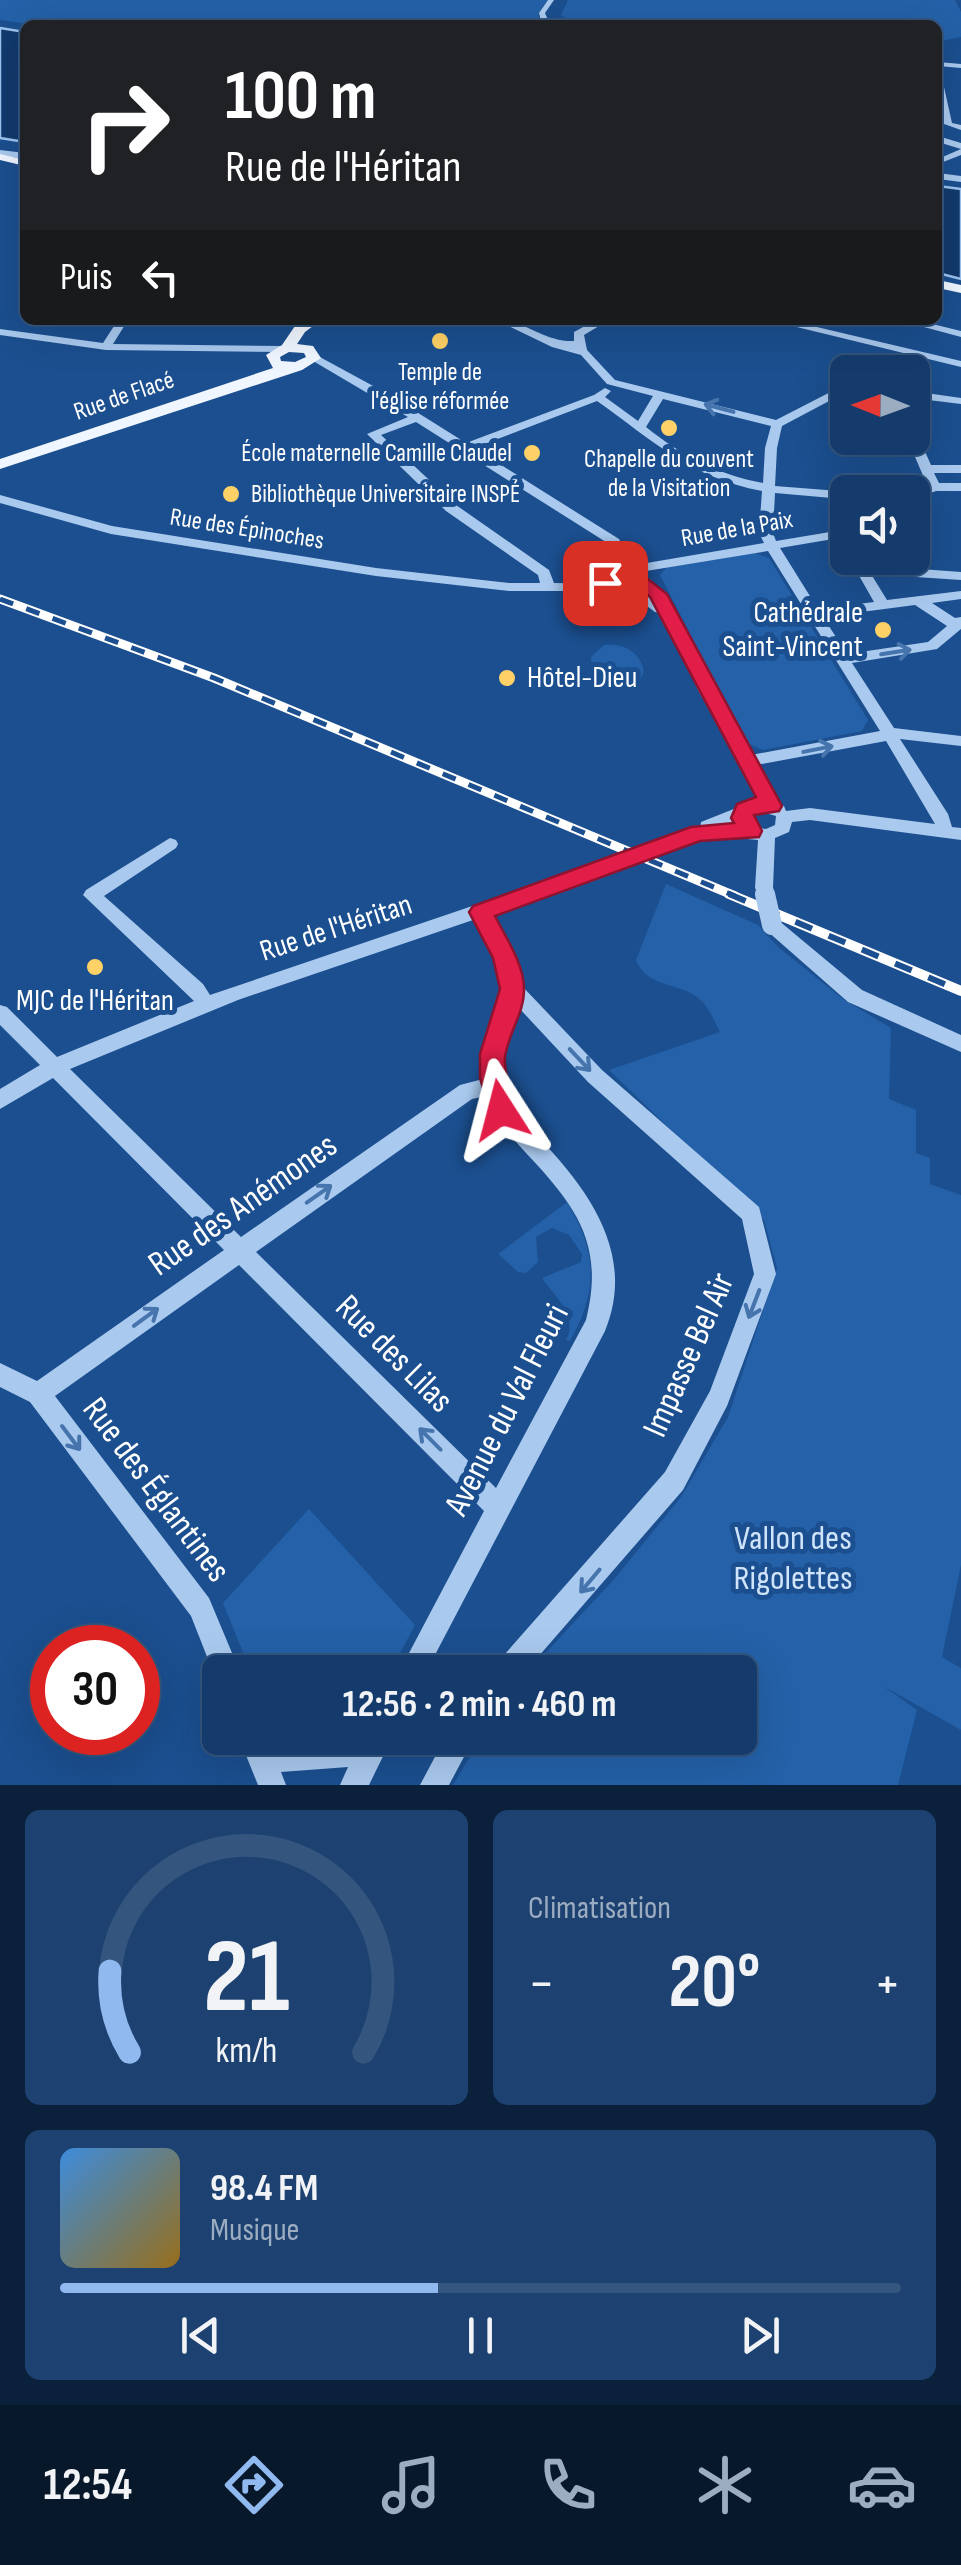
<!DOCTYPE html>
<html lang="fr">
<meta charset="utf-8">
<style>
body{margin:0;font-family:"Sofia Sans Condensed",sans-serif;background:#1d4271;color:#f1f3f6;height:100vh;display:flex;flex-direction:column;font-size:38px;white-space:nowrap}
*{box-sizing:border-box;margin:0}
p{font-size:32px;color:#9dadc1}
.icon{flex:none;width:55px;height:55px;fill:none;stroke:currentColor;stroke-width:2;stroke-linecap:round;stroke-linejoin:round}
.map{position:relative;height:1785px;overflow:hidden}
.side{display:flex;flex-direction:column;gap:25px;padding:25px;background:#0b203b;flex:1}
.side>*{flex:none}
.banner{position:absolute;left:20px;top:20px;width:922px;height:305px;border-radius:15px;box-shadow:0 10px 40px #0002,0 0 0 2px #33557e;background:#202124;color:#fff;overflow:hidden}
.needle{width:65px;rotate:271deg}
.tools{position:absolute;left:830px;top:355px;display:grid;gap:20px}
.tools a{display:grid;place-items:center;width:100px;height:100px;border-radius:15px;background:#143b6b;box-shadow:0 10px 40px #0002,0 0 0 2px #33557e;font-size:50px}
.speed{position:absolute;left:30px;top:1625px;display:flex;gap:20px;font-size:50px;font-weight:700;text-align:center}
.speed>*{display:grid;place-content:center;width:130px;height:130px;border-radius:50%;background:#143b6b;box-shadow:0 10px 40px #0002,0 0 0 2px #33557e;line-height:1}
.speed .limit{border:15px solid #d22;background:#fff;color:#111}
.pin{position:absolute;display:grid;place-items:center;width:85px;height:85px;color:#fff;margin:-42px;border-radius:20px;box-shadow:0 5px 15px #0006}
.me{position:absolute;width:110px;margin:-55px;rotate:351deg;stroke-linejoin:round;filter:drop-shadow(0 0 8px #0008)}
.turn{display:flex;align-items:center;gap:35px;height:210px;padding:0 40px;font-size:45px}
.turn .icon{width:130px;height:130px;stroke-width:2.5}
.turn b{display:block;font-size:70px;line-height:85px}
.then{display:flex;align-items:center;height:95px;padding:0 40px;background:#0003;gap:20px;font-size:38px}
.big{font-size:75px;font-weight:700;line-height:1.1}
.side .card{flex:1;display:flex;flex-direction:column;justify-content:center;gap:15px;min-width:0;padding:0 35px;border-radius:15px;background:#1d4271}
.side .dial{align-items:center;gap:0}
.dial svg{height:260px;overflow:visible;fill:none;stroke:#33557e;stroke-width:7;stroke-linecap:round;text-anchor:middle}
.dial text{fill:#f1f3f6;stroke:none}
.song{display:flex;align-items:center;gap:30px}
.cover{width:120px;height:120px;border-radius:15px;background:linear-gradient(135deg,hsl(210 70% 55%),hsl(40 70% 35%))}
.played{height:10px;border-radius:5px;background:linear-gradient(90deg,#90b9f0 45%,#33557e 45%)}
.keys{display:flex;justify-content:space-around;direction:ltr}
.heat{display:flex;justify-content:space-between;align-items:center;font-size:55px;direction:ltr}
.side .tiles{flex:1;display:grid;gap:25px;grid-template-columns:1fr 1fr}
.card:last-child{grid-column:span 2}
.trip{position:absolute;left:202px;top:1655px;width:555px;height:100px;border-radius:15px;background:#143b6b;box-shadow:0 10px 40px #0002,0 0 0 2px #33557e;font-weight:700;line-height:100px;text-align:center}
.tab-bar{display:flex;height:160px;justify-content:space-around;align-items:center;background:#08182b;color:#9dadc1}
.tab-bar .icon{width:70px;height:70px}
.tab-bar .on{color:#90b9f0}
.tab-bar b{font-size:45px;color:#f1f3f6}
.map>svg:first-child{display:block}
</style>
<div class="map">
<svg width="961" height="1785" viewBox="0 0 961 1785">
<rect width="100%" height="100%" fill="#1b4f8f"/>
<g fill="#2461a8">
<path d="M0 0H547L538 15 542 25H35L0 20Z"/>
<path d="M568 0H955L961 12V37L940 41 938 25H651L608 18 569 21 561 15Z"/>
<path d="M755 553 769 558 868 720 862 731 763 750 746 743 660 575 667 567Z"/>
<path d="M604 645C624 643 639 651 644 671L639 683C617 695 591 683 591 657Z"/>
<path d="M666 884 758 925 778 947 843 999 891 1028 889 1099 916 1110V1153L930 1158V1184L961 1195V1565L942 1657 961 1668V1730L883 1686 917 1710 898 1785H453L481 1738H740V1672H528L616 1577 681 1497 728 1417 777 1268 764 1220 609 1070 720 1032C713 1019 709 1006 697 997 676 982 646 987 636 960Z"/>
<path d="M567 1202C597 1251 599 1290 570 1341L566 1340C579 1316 555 1297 542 1278L581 1262 582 1254 569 1235 552 1228 536 1237 538 1262 526 1273 518 1272 498 1254Z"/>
<path d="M309 1509 415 1625 390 1672H367L348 1658H302L282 1672H251L223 1603Z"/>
</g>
<g fill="#123a6d" stroke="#9cc4f0" stroke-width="2.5">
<path d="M0 28 25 32V142L0 138Z"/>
<path d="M938 186 961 189V279L938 273Z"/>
</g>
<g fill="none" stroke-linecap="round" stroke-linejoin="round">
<g fill="#a9c9ee" fill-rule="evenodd">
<path d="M548 0H554L545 13 550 25H542L539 13Z"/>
<path d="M617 23 620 24 622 25H613Z"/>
<path d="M938 62 961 64V68L938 66Z"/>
<path d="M938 76 942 78 952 123 961 125V130L944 124 938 94Z"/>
<path d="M938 136 961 143V149L938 142Z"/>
<path d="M961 149V155L938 164V159Z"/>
<path d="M0 150 25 153V159L0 156Z"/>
<path d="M938 173 961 176V182L938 179Z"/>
<path d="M118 320H128L113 344 281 346 286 349 281 352 106 350 0 335V329L103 343Z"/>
<path d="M352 320H395C386 326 361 326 352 320Z"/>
<path d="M496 320C526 320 543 342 574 341V332L596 320H609L584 335 587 350 615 380 776 420 848 383V391L782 426 777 448 775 486 852 492H848L845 499 848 547 842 546 839 538 780 548 818 609 874 602 849 558H861L866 565 961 572V580L871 574 887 600 961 591V599L932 603 955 618 961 617V629L937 649 852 663 894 728 961 736V746L900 739 948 814 952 827 961 828V840L810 820 792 822 789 832 775 838 773 888 770 893H758L755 888 758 840 715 836 680 845 674 843 672 839 674 835 700 828 701 822 759 799 698 690 662 613 655 612 636 598 618 591H509L376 576 111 534 0 503V495L112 526 376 568 509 583H540L538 575 446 511 367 434 408 417 308 358 318 356 388 394 466 443 594 395 605 388 611 391 605 397 638 421 653 396 607 384 581 355 552 347ZM663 399 771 426 765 448 763 483C718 475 681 455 646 427ZM597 401C655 442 689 477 762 491L759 533 764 543 641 564 631 561 619 539 474 448ZM416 422 609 544 616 559 600 564 594 576 596 579H606L611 570 621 566 640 572 768 551 880 731 751 755 714 690 672 604 650 579 645 578 638 582 647 593 614 584 554 583 549 570 456 505 381 435ZM775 493 832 498V517L836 531 776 541 773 533ZM915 605 947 626 928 642 847 654 823 617ZM886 741 935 824 810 808 786 811 784 806 777 802 756 765ZM759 811 776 816 775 825 766 829 729 825Z"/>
<path d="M546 320H558L547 327 542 324Z"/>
<path d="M768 320H787L961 361V367Z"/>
<path d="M898 320H916L961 331V337Z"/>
<path d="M912 391 961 398V404L912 398Z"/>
<path d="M912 433 918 436 931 465H961V473H934L939 483H961V491H936L912 500V492H909L927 485 907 438H912Z"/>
<path d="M170 838 176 840 178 844 176 848 104 896 203 984 210 995 614 858 623 865 620 870 491 914 515 959 522 986 602 1070 759 1207 776 1274 727 1406 683 1490 525 1672H495L498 1662 665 1472 710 1391 754 1274 742 1219 588 1082 519 1008C512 1036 497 1062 504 1090 509 1111 526 1124 540 1139 590 1191 636 1256 605 1331L426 1672H399L484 1511 239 1265 55 1396 209 1598 240 1672H220V1683L217 1682 191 1616 30 1402 0 1387V1363L37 1381 224 1250 53 1078 0 1109V1089L40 1065 0 1025V1005L7 1007 57 1057 194 1001 83 895 86 890ZM476 919C496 958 512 980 495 1024 488 1042 482 1059 483 1079L460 1085 241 1237 70 1069 238 1000ZM486 1096C494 1120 509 1134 526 1153 576 1206 605 1244 586 1320L496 1488 256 1252 472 1099Z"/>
<path d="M772 918 778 920 862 990 961 1035V1052L848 1002 766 930 763 925 766 920Z"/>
<path d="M239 1738H267L270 1744 392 1738 369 1785H340L348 1767 281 1772 286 1785H258Z"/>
<path d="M445 1738H474L449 1785H420Z"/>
</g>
<g fill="#f0f6ff" fill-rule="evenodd">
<path d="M0 154 25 160V166L0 160Z"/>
<path d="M938 280 961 285V293L938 288Z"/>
<path d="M305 320H321L305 332 297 344 313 346 321 358 302 370 0 469V459L273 368 266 355 282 345 295 326ZM289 352 304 353 306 357 295 362 281 361 280 357Z"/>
</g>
<defs>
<path id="rail-far1" d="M0 599 214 678 735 896"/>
<path id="rail" d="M729 894 961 991"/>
</defs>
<use href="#rail-far1" stroke="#fff" stroke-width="9"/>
<use href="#rail" stroke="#fff" stroke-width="10"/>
<use href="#rail-far1" stroke="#1b4f8f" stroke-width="5" stroke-dasharray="14" stroke-linecap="butt"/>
<use href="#rail" stroke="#1b4f8f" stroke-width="6" stroke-dasharray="18" stroke-linecap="butt"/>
<g stroke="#a9c9ee" stroke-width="15">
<path d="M614 865 680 839"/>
<path d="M764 888 766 896"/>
</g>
<path stroke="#a9c9ee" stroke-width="20" d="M765 894 772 925"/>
</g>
<defs><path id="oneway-shaft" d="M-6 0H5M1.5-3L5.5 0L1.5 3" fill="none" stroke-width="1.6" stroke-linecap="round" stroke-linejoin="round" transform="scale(2.5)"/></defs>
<g stroke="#4674ac">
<use href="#oneway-shaft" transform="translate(719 408) rotate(-165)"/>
<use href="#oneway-shaft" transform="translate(896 652) rotate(-9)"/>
<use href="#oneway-shaft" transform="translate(818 749) rotate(-11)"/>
<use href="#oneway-shaft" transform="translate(580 1060) rotate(47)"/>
<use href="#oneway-shaft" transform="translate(319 1194) rotate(-35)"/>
<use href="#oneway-shaft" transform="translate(754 1304) rotate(111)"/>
<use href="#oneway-shaft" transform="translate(146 1317) rotate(-36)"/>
<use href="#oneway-shaft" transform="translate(71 1438) rotate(53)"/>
<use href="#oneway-shaft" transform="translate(430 1439) rotate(-135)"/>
<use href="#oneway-shaft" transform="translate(590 1581) rotate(130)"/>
</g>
<path fill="#e11d48" stroke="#92132f" stroke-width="2.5" d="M644 576 667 594 782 806 779 811 754 815 762 831 759 837 700 841 495 916C506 938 524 964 524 989 525 1011 508 1034 505 1057 503 1077 518 1101 510 1118L501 1121 492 1118 480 1078V1054L500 989 493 958 469 912 473 906 691 827 734 823 731 818 737 804 756 797 650 597 642 589 624 595 596 583 605 577 624 583Z"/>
<g fill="#ffd166" stroke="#1b4f8f" stroke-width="4">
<circle cx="440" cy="341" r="10"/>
<circle cx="669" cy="428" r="10"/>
<circle cx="532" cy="453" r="10"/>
<circle cx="231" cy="494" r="10"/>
<circle cx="883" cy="630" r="10"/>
<circle cx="507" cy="678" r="10"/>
<circle cx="95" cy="967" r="10"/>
</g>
<g text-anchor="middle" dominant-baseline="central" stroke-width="10" stroke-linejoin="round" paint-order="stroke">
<g font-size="25" fill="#fff" stroke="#1b4f8f">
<text x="440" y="372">Temple de<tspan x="440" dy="29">l'église réformée</tspan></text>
<text x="512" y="453" text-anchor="end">École maternelle Camille Claudel</text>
<text x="669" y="459">Chapelle du couvent<tspan x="669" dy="29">de la Visitation</tspan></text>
<text x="251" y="494" text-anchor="start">Bibliothèque Universitaire INSPÉ</text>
</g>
<g font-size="25" fill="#fff" stroke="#1b4f8f">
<text transform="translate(124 396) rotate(-19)">Rue de Flacé</text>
<text transform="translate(247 529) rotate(9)">Rue des Épinoches</text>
<text transform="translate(737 529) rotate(-10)">Rue de la Paix</text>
</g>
<g font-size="30" fill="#fff" stroke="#1b4f8f" text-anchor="end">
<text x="863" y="613">Cathédrale<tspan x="863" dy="34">Saint-Vincent</tspan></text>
<text x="527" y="678" text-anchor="start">Hôtel-Dieu</text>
<text x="95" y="1001" text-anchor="middle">MJC de l'Héritan</text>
</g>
<g font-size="30" fill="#fff" stroke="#1b4f8f">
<text transform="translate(336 928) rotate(-18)">Rue de l'Héritan</text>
</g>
<g font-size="35" fill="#fff" stroke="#1b4f8f">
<text transform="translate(243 1205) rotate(-35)">Rue des Anémones</text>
<text transform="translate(394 1354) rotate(45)">Rue des Lilas</text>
<text transform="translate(689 1355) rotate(-66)">Impasse Bel Air</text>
<text transform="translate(507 1410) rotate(-63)">Avenue du Val Fleuri</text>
<text transform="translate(156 1490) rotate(53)">Rue des Églantines</text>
</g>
<g font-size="35" fill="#cfe3fa" stroke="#1b4f8f">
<text x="793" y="1538">Vallon des<tspan x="793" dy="40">Rigolettes</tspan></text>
</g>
</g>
</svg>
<div class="tools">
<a><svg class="needle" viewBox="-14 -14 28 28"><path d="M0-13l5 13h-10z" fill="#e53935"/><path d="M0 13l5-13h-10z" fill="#9dadc1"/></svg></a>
<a><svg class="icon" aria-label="sound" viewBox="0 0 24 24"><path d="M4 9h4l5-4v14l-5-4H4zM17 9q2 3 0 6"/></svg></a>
</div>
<div class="speed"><div class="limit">30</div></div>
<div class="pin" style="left:605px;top:583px;background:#d93025"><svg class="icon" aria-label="arrive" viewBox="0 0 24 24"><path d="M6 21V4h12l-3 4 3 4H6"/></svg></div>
<svg class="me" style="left:501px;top:1110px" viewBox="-20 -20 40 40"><path d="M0-17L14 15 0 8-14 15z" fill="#e11d48" stroke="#fff" stroke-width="4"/></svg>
<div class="trip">12:56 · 2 min · 460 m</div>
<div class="banner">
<div class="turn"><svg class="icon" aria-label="right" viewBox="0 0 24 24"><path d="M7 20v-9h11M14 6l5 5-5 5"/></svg><div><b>100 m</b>Rue de l'Héritan</div></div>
<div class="then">Puis<svg class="icon" aria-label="left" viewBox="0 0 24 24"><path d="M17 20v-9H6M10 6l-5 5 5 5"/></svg></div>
</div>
</div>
<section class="side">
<div class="tiles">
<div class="card dial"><svg viewBox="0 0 100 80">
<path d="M14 69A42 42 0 1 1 86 69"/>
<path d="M14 69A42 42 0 0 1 8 44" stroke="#90b9f0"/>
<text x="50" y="56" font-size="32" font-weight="700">21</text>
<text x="50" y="72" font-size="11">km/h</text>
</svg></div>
<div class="card"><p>Climatisation</p>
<div class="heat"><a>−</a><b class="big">20°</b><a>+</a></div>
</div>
<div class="card">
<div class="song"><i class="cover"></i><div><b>98.4 FM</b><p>Musique</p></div></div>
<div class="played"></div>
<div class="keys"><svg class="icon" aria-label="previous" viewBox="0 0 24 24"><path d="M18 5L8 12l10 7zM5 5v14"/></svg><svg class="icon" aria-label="pause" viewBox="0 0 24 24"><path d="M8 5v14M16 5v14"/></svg><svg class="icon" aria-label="next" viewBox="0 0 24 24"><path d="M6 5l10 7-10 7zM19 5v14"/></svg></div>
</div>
</div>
</section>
<nav class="tab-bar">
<b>12:54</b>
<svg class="icon on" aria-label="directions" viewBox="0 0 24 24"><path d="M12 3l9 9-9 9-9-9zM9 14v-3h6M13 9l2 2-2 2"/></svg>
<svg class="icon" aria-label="music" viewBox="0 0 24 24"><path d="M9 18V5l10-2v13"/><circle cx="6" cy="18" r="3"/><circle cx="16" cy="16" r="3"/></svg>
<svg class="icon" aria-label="phone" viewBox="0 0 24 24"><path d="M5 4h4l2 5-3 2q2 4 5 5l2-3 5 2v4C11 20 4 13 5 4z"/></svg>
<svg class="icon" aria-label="climate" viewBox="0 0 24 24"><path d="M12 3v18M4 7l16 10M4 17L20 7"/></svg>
<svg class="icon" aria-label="car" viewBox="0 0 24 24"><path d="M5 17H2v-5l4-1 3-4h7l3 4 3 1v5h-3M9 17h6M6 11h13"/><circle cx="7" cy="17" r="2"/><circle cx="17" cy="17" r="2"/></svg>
</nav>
